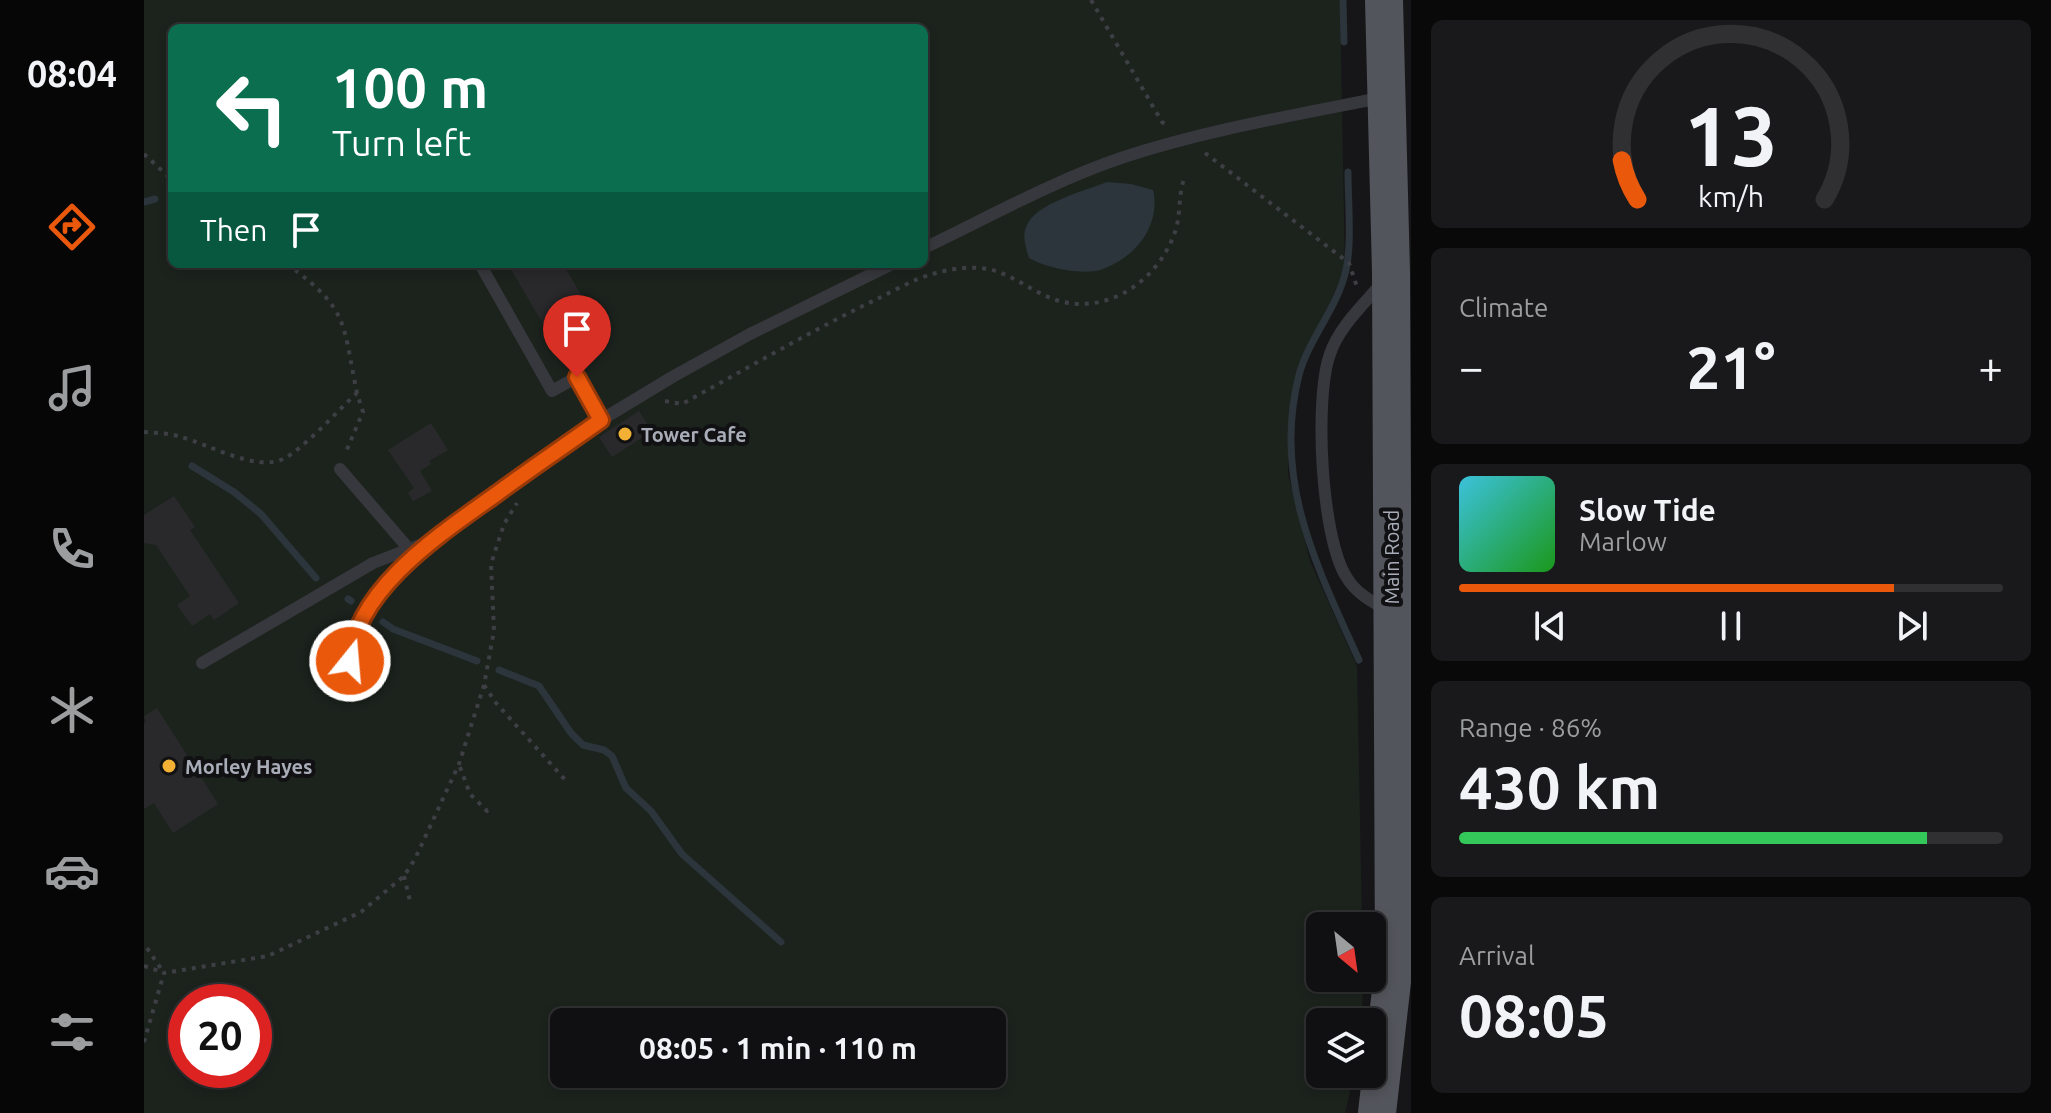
<!DOCTYPE html>
<meta charset="utf-8">
<style>
body{margin:0;font-family:Ubuntu,sans-serif;background:#19191b;color:#f1f3f6;height:100vh;display:flex;flex-direction:column;font-size:30px;white-space:nowrap}
*{box-sizing:border-box;margin:0}
p{font-size:26px;color:#9c9d9f}
.icon{flex:none;width:44px;height:44px;fill:none;stroke:currentColor;stroke-width:2;stroke-linecap:round;stroke-linejoin:round}
.map{position:relative;flex:1;overflow:hidden}
.side{display:flex;flex-direction:column;gap:20px;padding:20px;background:#09090a;width:640px}
.side>*{flex:none}
.hud{position:absolute;left:24px;top:24px;width:760px;height:244px;border-radius:12px;box-shadow:0 4px 12px #0003,0 0 0 2px #303032;background:#0b6e4f;color:#fff;overflow:hidden}
.needle{width:52px;rotate:151deg}
.fabs{position:absolute;left:1162px;top:912px;display:grid;gap:16px}
.fabs a{display:grid;place-items:center;width:80px;height:80px;border-radius:12px;background:#101012;box-shadow:0 4px 12px #0003,0 0 0 2px #303032;font-size:40px}
.speed{position:absolute;left:24px;top:984px;display:flex;gap:16px;font-size:40px;font-weight:700;text-align:center}
.speed>*{display:grid;place-content:center;width:104px;height:104px;border-radius:50%;background:#101012;box-shadow:0 4px 12px #0003,0 0 0 2px #303032;line-height:1}
.speed .limit{border:12px solid #d22;background:#fff;color:#111}
.pin{position:absolute;display:grid;place-items:center;width:68px;height:68px;color:#fff;margin:-82px -34px;border-radius:50% 50% 50% 0;rotate:-45deg;box-shadow:0 0 8px #0007}
.pin .icon{rotate:45deg}
.me{position:absolute;width:88px;margin:-44px;rotate:17deg;stroke-linejoin:round;filter:drop-shadow(0 0 6px #0008)}
.turn{display:flex;align-items:center;gap:28px;height:168px;padding:0 32px;font-size:36px}
.turn .icon{width:104px;height:104px;stroke-width:2.5}
.turn b{display:block;font-size:56px;line-height:68px}
.then{display:flex;align-items:center;height:76px;padding:0 32px;background:#0003;gap:16px;font-size:30px}
.big{font-size:60px;font-weight:700;line-height:1.1}
.side .card{flex:1;display:flex;flex-direction:column;justify-content:center;gap:12px;min-width:0;padding:0 28px;border-radius:12px;background:#19191b}
.side .dial{align-items:center;gap:0}
.dial svg{height:208px;overflow:visible;fill:none;stroke:#303032;stroke-width:7;stroke-linecap:round;text-anchor:middle}
.dial text{fill:#f1f3f6;stroke:none}
.song{display:flex;align-items:center;gap:24px}
.cover{width:96px;height:96px;border-radius:12px;background:linear-gradient(135deg,hsl(190 70% 55%),hsl(120 70% 35%))}
.played{height:8px;border-radius:4px;background:linear-gradient(90deg,#ea580c 80%,#303032 80%)}
.keys{display:flex;justify-content:space-around;direction:ltr}
.heat{display:flex;justify-content:space-between;align-items:center;font-size:44px;direction:ltr}
.charge{height:12px;border-radius:6px;background:linear-gradient(90deg,#34c759 86%,#303032 0)}
.trip{position:absolute;left:406px;top:1008px;width:456px;height:80px;border-radius:12px;background:#101012;box-shadow:0 4px 12px #0003,0 0 0 2px #303032;font-weight:700;line-height:80px;text-align:center}
main{display:flex;flex:1;min-height:0}
.tabs{display:flex;flex-direction:column;width:144px;justify-content:space-around;align-items:center;background:#060607;color:#9c9d9f}
.tabs .icon{width:56px;height:56px}
.tabs .current{color:#ea580c}
.tabs b{font-size:36px;color:#f1f3f6}
.map>svg:first-child{display:block}
</style>
<main>
<nav class="tabs">
<b>08:04</b>
<svg class="icon current" aria-label="directions" viewBox="0 0 24 24"><path d="M12 3l9 9-9 9-9-9zM9 14v-3h6M13 9l2 2-2 2"/></svg>
<svg class="icon" aria-label="music" viewBox="0 0 24 24"><path d="M9 18V5l10-2v13"/><circle cx="6" cy="18" r="3"/><circle cx="16" cy="16" r="3"/></svg>
<svg class="icon" aria-label="phone" viewBox="0 0 24 24"><path d="M5 4h4l2 5-3 2q2 4 5 5l2-3 5 2v4C11 20 4 13 5 4z"/></svg>
<svg class="icon" aria-label="climate" viewBox="0 0 24 24"><path d="M12 3v18M4 7l16 10M4 17L20 7"/></svg>
<svg class="icon" aria-label="car" viewBox="0 0 24 24"><path d="M5 17H2v-5l4-1 3-4h7l3 4 3 1v5h-3M9 17h6M6 11h13"/><circle cx="7" cy="17" r="2"/><circle cx="17" cy="17" r="2"/></svg>
<svg class="icon" aria-label="filters" viewBox="0 0 24 24"><path d="M4 7h16M4 17h16"/><circle cx="9" cy="7" r="2"/><circle cx="15" cy="17" r="2"/></svg>
</nav>
<div class="map">
<svg width="1267" height="1113" viewBox="0 0 1267 1113">
<rect width="100%" height="100%" fill="#161618"/>
<path fill="#1c231d" fill-rule="evenodd" d="M0 0H1196L1201 271 1153 373 1145 430 1144 474 1166 561 1213 666 1218 926H1176V978H1219L1218 1022H1176V1074H1210L1201 1113H0ZM28 28H780V264H28ZM42 1002H110V1070H42ZM420 1022H848V1074H420Z"/>
<path fill="#2c353c" d="M963 182 987 184 1009 190C1017 225 992 257 959 269 940 276 902 268 885 258 882 248 878 237 882 227 891 203 941 191 963 182Z"/>
<g fill="none" stroke-linecap="round" stroke-linejoin="round">
<g stroke="#2c353c" stroke-width="7">
<path d="M1199 0 1200 42"/>
<path d="M1204 172C1204 200 1208 244 1202 270 1194 307 1165 338 1155 375 1128 480 1173 567 1215 660"/>
<path d="M0 202 11 199"/>
<path d="M48 466 90 492 117 514 172 578"/>
<path d="M204 599 207 601"/>
<path d="M239 622 249 629 333 661"/>
<path d="M355 670 395 686 427 733 439 745 460 750 468 756 482 788 507 811 538 854 637 942"/>
</g>
</g>
<g fill="#29292c">
<path d="M364 264H419L457 329 416 353Z"/>
<path d="M495 411 508 431 468 457 455 437Z"/>
<path d="M287 423 304 450 285 461 287 464 276 471 288 491 269 501 264 493 270 488 244 450Z"/>
<path d="M30 496 51 527 46 530 95 603 70 620 66 614 48 626 33 605 46 596 12 545 0 543V515Z"/>
<path d="M13 708 74 804 29 833 10 803 0 809V724L2 722 0 716Z"/>
</g>
<g fill="none" stroke-linecap="round" stroke-linejoin="round">
<g stroke="#3d3f44" stroke-width="4" stroke-dasharray="4 6" stroke-linecap="butt">
<path d="M947 0 1018 122 1025 127"/>
<path d="M1061 153 1205 263 1213 287"/>
<path d="M0 154 28 180"/>
<path d="M143 264C206 310 198 322 213 393"/>
<path d="M521 401 538 404C602 369 665 332 731 300 750 291 771 278 792 273 811 268 832 265 852 271 873 278 891 293 912 300 963 316 1014 281 1031 232 1037 215 1034 196 1040 179"/>
<path d="M0 432C12 433 25 433 37 437 64 444 112 472 139 459 161 448 193 411 213 393L219 412 201 454"/>
<path d="M340 685 352 703 424 783"/>
<path d="M316 767 326 794 343 811 346 808"/>
<path d="M260 876 266 901"/>
<path d="M3 948 20 973"/>
<path d="M0 966 18 972"/>
<path d="M0 1042 20 973 124 956 217 912 260 876 271 859 315 764 340 685 350 631 347 564 360 524 373 503"/>
</g>
<g stroke="#37383d" stroke-width="12">
<path d="M780 248C845 217 911 180 980 157 1063 130 1151 115 1236 98"/>
<path d="M336 264 408 391 433 377 457 420"/>
<path d="M1237 284C1219 305 1195 327 1186 354 1170 398 1177 539 1203 578 1212 593 1227 601 1241 609"/>
<path d="M196 469 265 549"/>
<path d="M206 661C209 615 249 577 281 546"/>
<path d="M58 663 229 563 286 541 457 420 530 376 606 334 748 264"/>
</g>
<path stroke="#53555c" stroke-width="38" d="M1233 1113 1250 964 1247 272 1240 0"/>
</g>
<g fill="none" stroke-linecap="round" stroke-linejoin="round">
<defs>
<path id="route" d="M206 661C211 589 298 533 351 495 386 469 422 445 457 420L433 377"/>
</defs>
<use href="#route" stroke="#983908" stroke-width="20"/>
<use href="#route" stroke="#ea580c" stroke-width="14"/>
</g>
<g fill="#f2b134" stroke="#111113" stroke-width="3">
<circle cx="481" cy="434" r="8"/>
<circle cx="25" cy="766" r="8"/>
</g>
<g text-anchor="middle" dominant-baseline="central" stroke-width="8" stroke-linejoin="round" paint-order="stroke">
<g font-size="20" font-weight="bold" fill="#a8adb8" stroke="#111113" text-anchor="start">
<text x="497" y="434">Tower Cafe</text>
<text x="41" y="766">Morley Hayes</text>
</g>
<g font-size="20" fill="#a8adb8" stroke="#111113">
<text transform="translate(1247 557) rotate(-90)">Main Road</text>
</g>
</g>
</svg>
<div class="fabs">
<a><svg class="needle" viewBox="-14 -14 28 28"><path d="M0-13l5 13h-10z" fill="#e53935"/><path d="M0 13l5-13h-10z" fill="#9c9d9f"/></svg></a>
<a><svg class="icon" aria-label="layers" viewBox="0 0 24 24"><path d="M12 4l9 5-9 5-9-5zM3 14l9 5 9-5"/></svg></a>
</div>
<div class="speed"><div class="limit">20</div></div>
<div class="pin" style="left:433px;top:377px;background:#d93025"><svg class="icon" aria-label="arrive" viewBox="0 0 24 24"><path d="M6 21V4h12l-3 4 3 4H6"/></svg></div>
<svg class="me" style="left:206px;top:661px" viewBox="-20 -20 40 40"><circle r="17" fill="#ea580c" stroke="#fff" stroke-width="3"/><path d="M0-11L8 9 0 5-8 9z" fill="#fff"/></svg>
<div class="trip">08:05 · 1 min · 110 m</div>
<div class="hud">
<div class="turn"><svg class="icon" aria-label="left" viewBox="0 0 24 24"><path d="M17 20v-9H6M10 6l-5 5 5 5"/></svg><div><b>100 m</b>Turn left</div></div>
<div class="then">Then<svg class="icon" aria-label="arrive" viewBox="0 0 24 24"><path d="M6 21V4h12l-3 4 3 4H6"/></svg></div>
</div>
</div>
<section class="side">
<div class="card dial"><svg viewBox="0 0 100 80">
<path d="M14 69A42 42 0 1 1 86 69"/>
<path d="M14 69A42 42 0 0 1 8 54" stroke="#ea580c"/>
<text x="50" y="56" font-size="32" font-weight="700">13</text>
<text x="50" y="72" font-size="11">km/h</text>
</svg></div>
<div class="card"><p>Climate</p>
<div class="heat"><a>−</a><b class="big">21°</b><a>+</a></div>
</div>
<div class="card">
<div class="song"><i class="cover"></i><div><b>Slow Tide</b><p>Marlow</p></div></div>
<div class="played"></div>
<div class="keys"><svg class="icon" aria-label="previous" viewBox="0 0 24 24"><path d="M18 5L8 12l10 7zM5 5v14"/></svg><svg class="icon" aria-label="pause" viewBox="0 0 24 24"><path d="M8 5v14M16 5v14"/></svg><svg class="icon" aria-label="next" viewBox="0 0 24 24"><path d="M6 5l10 7-10 7zM19 5v14"/></svg></div>
</div>
<div class="card"><p>Range · 86%</p><b class="big">430 km</b><div class="charge"></div></div>
<div class="card"><p>Arrival</p><b class="big">08:05</b></div>
</section>
</main>
